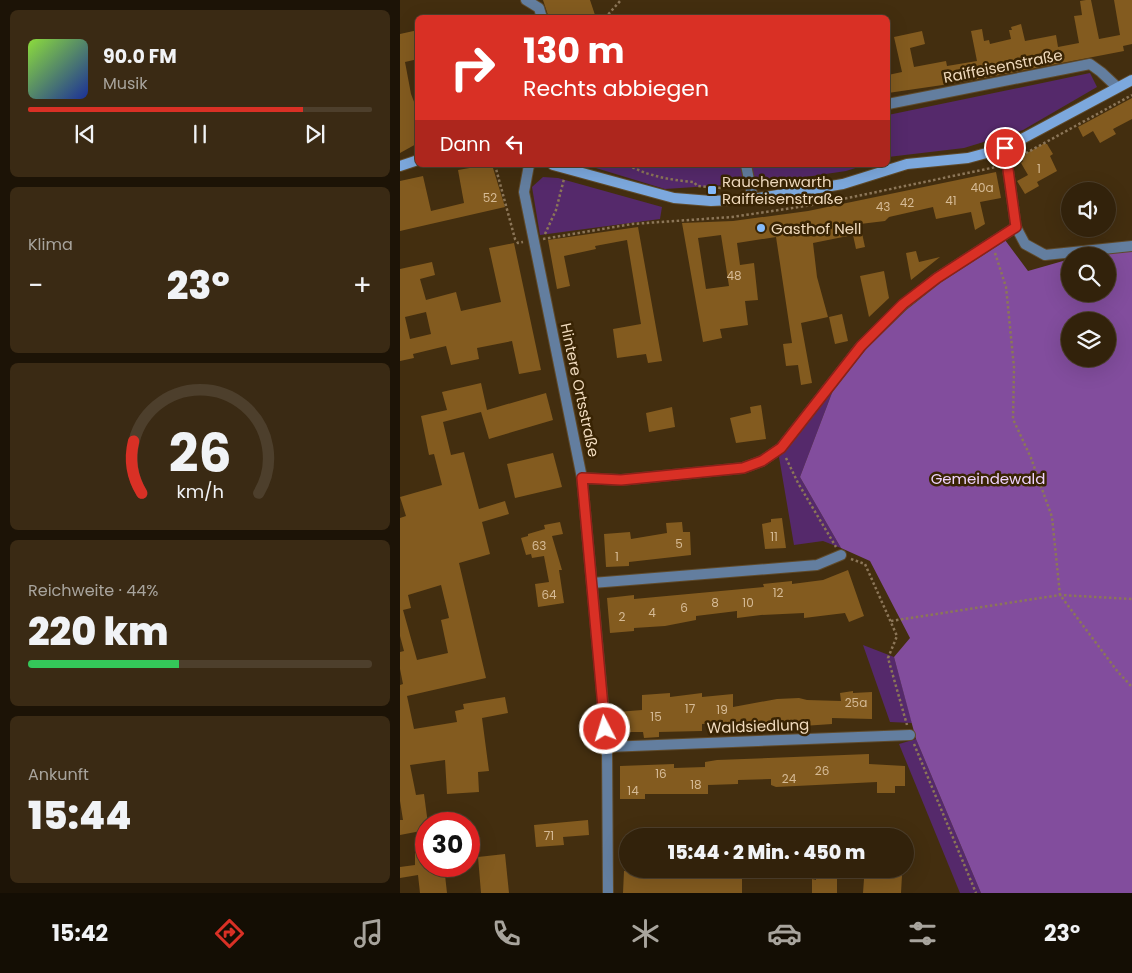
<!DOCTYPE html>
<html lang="de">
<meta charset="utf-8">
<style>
body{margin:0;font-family:Poppins,sans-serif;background:#3a2a14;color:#f1f3f6;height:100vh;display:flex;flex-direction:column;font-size:19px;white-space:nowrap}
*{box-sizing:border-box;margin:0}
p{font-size:16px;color:#a8a49d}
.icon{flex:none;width:28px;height:28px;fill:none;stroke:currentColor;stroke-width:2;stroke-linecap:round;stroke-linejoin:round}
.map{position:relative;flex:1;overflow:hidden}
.panel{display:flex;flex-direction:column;gap:10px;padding:10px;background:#1c1306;width:400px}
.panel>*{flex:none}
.hud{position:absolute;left:15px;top:15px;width:475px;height:152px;border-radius:8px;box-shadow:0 5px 20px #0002,0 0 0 1px #4d3f2c;background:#d93025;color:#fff;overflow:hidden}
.controls{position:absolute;left:661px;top:182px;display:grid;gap:10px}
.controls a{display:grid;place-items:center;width:55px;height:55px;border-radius:50%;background:#32220b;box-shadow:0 5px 20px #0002,0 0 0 1px #4d3f2c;font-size:25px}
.speed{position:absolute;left:15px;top:812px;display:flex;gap:10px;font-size:25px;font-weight:700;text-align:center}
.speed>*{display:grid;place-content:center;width:65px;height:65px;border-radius:50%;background:#32220b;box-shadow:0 5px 20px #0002,0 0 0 1px #4d3f2c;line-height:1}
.speed .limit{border:8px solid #d22;background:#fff;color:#111}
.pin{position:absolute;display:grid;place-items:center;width:42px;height:42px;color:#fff;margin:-21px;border:2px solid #fff;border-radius:50%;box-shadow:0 1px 5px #0007}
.me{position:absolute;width:55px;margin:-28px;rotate:355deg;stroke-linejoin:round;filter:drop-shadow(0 0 4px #0008)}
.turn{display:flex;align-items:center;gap:18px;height:105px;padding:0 25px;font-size:22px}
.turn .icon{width:65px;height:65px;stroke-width:2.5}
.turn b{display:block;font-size:35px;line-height:42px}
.then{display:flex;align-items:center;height:48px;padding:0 25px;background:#0003;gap:10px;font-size:19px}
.big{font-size:38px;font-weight:800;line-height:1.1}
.panel .widget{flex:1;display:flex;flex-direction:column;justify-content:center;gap:8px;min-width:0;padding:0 18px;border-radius:8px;background:#3a2a14}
.panel .dial{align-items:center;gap:0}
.dial svg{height:130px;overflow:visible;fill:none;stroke:#4d3f2c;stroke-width:7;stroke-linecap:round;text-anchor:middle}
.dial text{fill:#f1f3f6;stroke:none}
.song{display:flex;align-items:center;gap:15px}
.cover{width:60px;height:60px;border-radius:8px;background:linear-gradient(135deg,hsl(90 70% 55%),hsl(230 70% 35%))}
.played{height:5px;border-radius:2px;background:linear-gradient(90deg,#d93025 80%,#4d3f2c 80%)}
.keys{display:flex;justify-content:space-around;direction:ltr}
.heat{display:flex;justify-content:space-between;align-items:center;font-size:28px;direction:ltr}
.charge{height:8px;border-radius:4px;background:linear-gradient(90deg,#34c759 44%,#4d3f2c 0)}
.trip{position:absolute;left:219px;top:828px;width:295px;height:50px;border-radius:25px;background:#32220b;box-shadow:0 5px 20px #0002,0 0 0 1px #4d3f2c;font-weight:800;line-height:50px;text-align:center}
.menu{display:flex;height:80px;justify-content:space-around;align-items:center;background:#140e04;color:#a8a49d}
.menu .icon{width:35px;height:35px}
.menu .on{color:#d93025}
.menu b{font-size:22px;color:#f1f3f6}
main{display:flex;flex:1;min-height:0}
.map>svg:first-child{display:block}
</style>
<main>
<section class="panel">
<div class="widget">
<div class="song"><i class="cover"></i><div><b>90.0 FM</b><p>Musik</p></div></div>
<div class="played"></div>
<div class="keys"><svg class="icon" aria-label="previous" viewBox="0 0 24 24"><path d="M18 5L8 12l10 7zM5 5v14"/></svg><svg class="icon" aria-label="pause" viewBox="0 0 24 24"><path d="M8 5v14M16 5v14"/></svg><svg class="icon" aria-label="next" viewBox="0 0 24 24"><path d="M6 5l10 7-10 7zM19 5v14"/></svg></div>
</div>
<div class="widget"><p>Klima</p>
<div class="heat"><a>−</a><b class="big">23°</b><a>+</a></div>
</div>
<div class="widget dial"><svg viewBox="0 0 100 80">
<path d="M14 69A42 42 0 1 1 86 69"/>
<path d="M14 69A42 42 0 0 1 9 37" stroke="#d93025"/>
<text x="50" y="56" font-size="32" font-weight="700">26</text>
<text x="50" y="72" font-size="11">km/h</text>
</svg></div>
<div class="widget"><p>Reichweite · 44%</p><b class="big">220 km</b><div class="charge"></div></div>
<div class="widget"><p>Ankunft</p><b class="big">15:44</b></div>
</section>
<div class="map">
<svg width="732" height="893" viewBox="0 0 732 893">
<rect width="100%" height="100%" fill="#432e0f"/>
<g fill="#55296b">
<path d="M690 73 697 87 623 130 564 148 488 157V115Z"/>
<path d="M186 165H465L446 171 372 182 265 189Z"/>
<path d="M143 177 158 178 262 207 260 219 140 235 132 187Z"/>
<path d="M435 385 400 477 441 548 423 541 394 545 379 457Z"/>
<path d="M463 645 494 657 512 723 490 722Z"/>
<path d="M516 739 581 893H560L499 744Z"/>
</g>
<path fill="#824d9d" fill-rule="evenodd" d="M605 240 628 271 670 259V294H708V256H689L732 250V893H581L516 739 494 657 510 638 470 561 441 548 400 477 435 385 487 325 543 280ZM670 321H708V359H670Z"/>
<g fill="#835b1f" fill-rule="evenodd">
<path d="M143 0H190L196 18H149Z"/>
<path d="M686 0H691L699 39 720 35 714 0H732V44L723 46 724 51 563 82 488 93V75L502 72 494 37 522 31 525 44 510 48 514 67 546 61 547 66 577 61 571 31 582 29 584 41 589 40 590 44 611 39 609 30H612L611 27 621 24 625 41 656 35 658 47 679 43 674 16 682 15 680 1Z"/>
<path d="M18 30V59L5 62 11 94 18 112V143L0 153V34Z"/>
<path d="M732 98V119L713 129 716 134 700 143 693 131 683 137 678 127Z"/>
<path d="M643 144H647L653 154 650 156 657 171 637 182 639 186 625 194 617 181 628 175 621 163 623 161 620 157Z"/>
<path d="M87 165 93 168 105 207 0 231V181L23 176 31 211 64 203 58 170Z"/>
<path d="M596 172 601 198 580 202 585 224 575 230 571 212 536 219 533 207 489 217 485 221 460 224 465 247 456 249 453 235 413 243 417 277 428 317 401 323 412 383 401 385 398 365 386 366 383 344 392 343 376 237 337 243 340 265 354 263 358 300 345 301 348 325 320 329 322 338 303 342 282 223 333 221 408 211ZM321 235 329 286 306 289 298 238Z"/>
<path d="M238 227 262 361 248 363 246 354 217 358 213 329 241 324 227 240 195 246 196 249 164 256 170 286 157 289 148 240Z"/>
<path d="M114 243 141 370 119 374 112 341 77 348 79 359 51 365 46 346 13 354 14 358 0 361V269L32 262 35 275 20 279 26 300 56 292 61 311 101 302 89 248ZM26 312 31 334 10 339 5 317Z"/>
<path d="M516 251 519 262 540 257 511 280 506 253Z"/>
<path d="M484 271 489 298 469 317 460 276Z"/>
<path d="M442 314 448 341 435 344 429 317Z"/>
<path d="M81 383 87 410 146 393 153 420 89 439 81 412 43 422 51 455 64 452 79 509 105 501 109 514 82 522 90 554 59 563 86 678 7 696 14 729 57 722 55 711 64 709 63 704 105 697 108 713 82 718 89 771 78 772 79 792 47 794 45 760 10 765 16 795 24 794 28 824H26V830L0 835V820H3L0 801V685L3 684 0 669V652L4 651 0 636V518L6 516 0 497 42 485 34 454 29 455 21 416 47 410 42 392ZM41 585 49 618 41 620 48 653 17 660 3 610 11 608 8 595Z"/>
<path d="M361 405 366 439 336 443 330 418 351 413 350 407Z"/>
<path d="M272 407 275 427 249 432 246 413Z"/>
<path d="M153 453 162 487 115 498 107 464Z"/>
<path d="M382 518 386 548 365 549 362 524 371 522V519Z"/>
<path d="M160 522 163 534 152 536 162 570H159L164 603 138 607 135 584 149 582 144 556 132 558 131 554 126 555 121 538 128 536V534L145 529 144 525Z"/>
<path d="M282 522 283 532H290L291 555 229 562V566L206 567 204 534 230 532 231 539 267 533 266 523Z"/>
<path d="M448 570 464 616 449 622 445 613 404 618V613L361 615 337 618V611L296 616V620L265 626 234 628V631L210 633 207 598 234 595V599L364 587 363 584 392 581V584L423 580Z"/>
<path d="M453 691V693L472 692V719L432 718V724L374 728 338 729V722L302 724V731L259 732V737L244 738 243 732H218L217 712 242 710V695L270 693V697L302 693V697L333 694V707L377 699 399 698 407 700 441 701 440 693Z"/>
<path d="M469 754V764L505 766V786H495V793H477V782L376 787 371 785V779L338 780V784L308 785V794H245V799H220V766L274 764V768L305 767V762L317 760Z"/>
<path d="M188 820 189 835 163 837 164 845 136 847 134 825Z"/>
<path d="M26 849V866H44L47 893H20L18 875 0 878V867L15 865V850Z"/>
<path d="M105 854 109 893H81L78 857Z"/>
<path d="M253 869 342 870V893H223L224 871 253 872Z"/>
<path d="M416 869H437V893H412V879L416 880Z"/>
<path d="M483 875H502L501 893H463L464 879H483Z"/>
</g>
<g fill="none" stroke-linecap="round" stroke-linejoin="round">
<defs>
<g id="minor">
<path d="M126 0 139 8 142 18"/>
<path d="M488 104 690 64 701 72 717 87"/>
<path d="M605 148 616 227 625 244 645 255 732 246"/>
<path d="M129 165 124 192 182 478 207 747 208 893"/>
<path d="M346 165 353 199"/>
<path d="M182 478 221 480 343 468 362 461 381 448 461 346 503 305 537 278 616 227"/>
<path d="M192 583 417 565 441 555"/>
<path d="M207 747 510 735"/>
</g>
<g id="secondary">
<path d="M153 165 274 198 311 201 353 199 443 184 507 164 568 158 605 148 732 80"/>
<path d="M0 166 18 160"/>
</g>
</defs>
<use href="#minor" stroke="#5f4a2b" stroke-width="12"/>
<use href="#secondary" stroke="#5f4a2b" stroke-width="12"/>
<g stroke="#8c7658" stroke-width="2.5" stroke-dasharray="2.5 2.5" stroke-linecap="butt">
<path d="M205 18 221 0"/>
<path d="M617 158 732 95"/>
<path d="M95 165 115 239 118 243 123 242"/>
<path d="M228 165C248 176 270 180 294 182L297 186 321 188"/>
<path d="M145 234 156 210 164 179"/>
<path d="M143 239 232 224 332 217 419 204 596 167"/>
<path d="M595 253 606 287 614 367 613 419 631 458 652 517 660 595 718 672 732 687"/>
<path d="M386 458 398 483 436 547"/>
<path d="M451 559 465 564 497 636 488 658 507 725"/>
<path d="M491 621 660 595 732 599"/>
<path d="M514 744 576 893"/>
</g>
<use href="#minor" stroke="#637e9f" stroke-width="10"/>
<use href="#secondary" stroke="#7ca8dd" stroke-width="10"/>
</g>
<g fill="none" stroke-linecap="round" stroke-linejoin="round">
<defs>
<path id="route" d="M205 729 182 478 221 480 343 468 362 461 381 448 461 346 503 304 537 278 616 227 605 148"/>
</defs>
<use href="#route" stroke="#8d1f18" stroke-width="12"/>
<use href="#route" stroke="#d93025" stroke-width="9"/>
</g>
<g fill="#85bbfb" stroke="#392404" stroke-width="2">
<rect x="307" y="185" width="10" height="10" rx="2.5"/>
<circle cx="361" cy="228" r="5"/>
</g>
<g text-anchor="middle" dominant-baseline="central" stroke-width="5" stroke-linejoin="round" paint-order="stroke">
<g font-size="12" fill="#d6bb96">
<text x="639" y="168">1</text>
<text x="582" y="187">40a</text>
<text x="90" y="197">52</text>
<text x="551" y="200">41</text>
<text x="507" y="202">42</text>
<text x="483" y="206">43</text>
<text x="334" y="275">48</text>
<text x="374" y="536">11</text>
<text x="279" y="543">5</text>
<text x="139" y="545">63</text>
<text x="217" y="556">1</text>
<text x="378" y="592">12</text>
<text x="149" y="594">64</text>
<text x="315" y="602">8</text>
<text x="348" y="602">10</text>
<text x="284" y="607">6</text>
<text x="252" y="612">4</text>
<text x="222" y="616">2</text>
<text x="456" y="702">25a</text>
<text x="290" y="708">17</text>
<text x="322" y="709">19</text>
<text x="256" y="716">15</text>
<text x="422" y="770">26</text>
<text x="261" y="773">16</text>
<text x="389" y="778">24</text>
<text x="296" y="784">18</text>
<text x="233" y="790">14</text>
<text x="149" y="835">71</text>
</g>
<g font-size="15" fill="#f1dbbe" stroke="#392404">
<text transform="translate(603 66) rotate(-11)">Raiffeisenstraße</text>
<text transform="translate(180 390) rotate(78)">Hintere Ortsstraße</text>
<text transform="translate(358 726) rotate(-2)">Waldsiedlung</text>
</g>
<g font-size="15" fill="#f1dbbe" stroke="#392404" text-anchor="start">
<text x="322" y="181">Rauchenwarth<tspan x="322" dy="17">Raiffeisenstraße</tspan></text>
<text x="371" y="228">Gasthof Nell</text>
</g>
<g font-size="15" fill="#efd3fe" stroke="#392404">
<text x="588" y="478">Gemeindewald</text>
</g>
</g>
</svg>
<div class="controls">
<a><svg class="icon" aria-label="sound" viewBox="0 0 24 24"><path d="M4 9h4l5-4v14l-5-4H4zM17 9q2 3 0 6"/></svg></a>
<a><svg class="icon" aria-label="search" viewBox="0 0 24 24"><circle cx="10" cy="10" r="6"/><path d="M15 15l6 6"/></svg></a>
<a><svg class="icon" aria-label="layers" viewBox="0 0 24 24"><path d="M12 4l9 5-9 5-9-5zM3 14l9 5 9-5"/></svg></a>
</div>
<div class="speed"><div class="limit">30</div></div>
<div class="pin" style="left:605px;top:148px;background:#d93025"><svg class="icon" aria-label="arrive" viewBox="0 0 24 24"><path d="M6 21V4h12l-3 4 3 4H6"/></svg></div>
<svg class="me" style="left:205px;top:729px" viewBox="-20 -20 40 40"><circle r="17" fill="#d93025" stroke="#fff" stroke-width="3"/><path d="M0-11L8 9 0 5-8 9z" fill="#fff"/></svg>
<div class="trip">15:44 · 2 Min. · 450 m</div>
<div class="hud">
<div class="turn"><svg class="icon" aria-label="right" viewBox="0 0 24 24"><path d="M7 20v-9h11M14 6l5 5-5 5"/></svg><div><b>130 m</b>Rechts abbiegen</div></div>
<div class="then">Dann<svg class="icon" aria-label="left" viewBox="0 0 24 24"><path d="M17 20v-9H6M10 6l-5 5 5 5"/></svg></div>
</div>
</div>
</main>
<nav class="menu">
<b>15:42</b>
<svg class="icon on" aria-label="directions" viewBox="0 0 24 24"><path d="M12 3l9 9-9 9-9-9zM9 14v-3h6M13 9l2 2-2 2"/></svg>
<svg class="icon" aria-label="music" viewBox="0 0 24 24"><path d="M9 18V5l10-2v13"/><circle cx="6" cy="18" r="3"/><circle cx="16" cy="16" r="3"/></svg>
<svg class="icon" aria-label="phone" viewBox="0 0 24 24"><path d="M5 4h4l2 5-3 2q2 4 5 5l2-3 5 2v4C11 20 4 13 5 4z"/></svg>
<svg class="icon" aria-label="climate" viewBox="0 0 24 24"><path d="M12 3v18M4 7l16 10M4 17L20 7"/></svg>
<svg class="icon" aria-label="car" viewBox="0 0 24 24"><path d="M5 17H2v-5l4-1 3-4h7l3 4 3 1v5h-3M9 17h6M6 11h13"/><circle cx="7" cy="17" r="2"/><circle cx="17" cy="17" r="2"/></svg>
<svg class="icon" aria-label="filters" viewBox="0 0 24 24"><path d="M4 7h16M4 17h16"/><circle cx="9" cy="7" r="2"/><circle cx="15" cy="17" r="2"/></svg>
<b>23°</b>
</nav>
